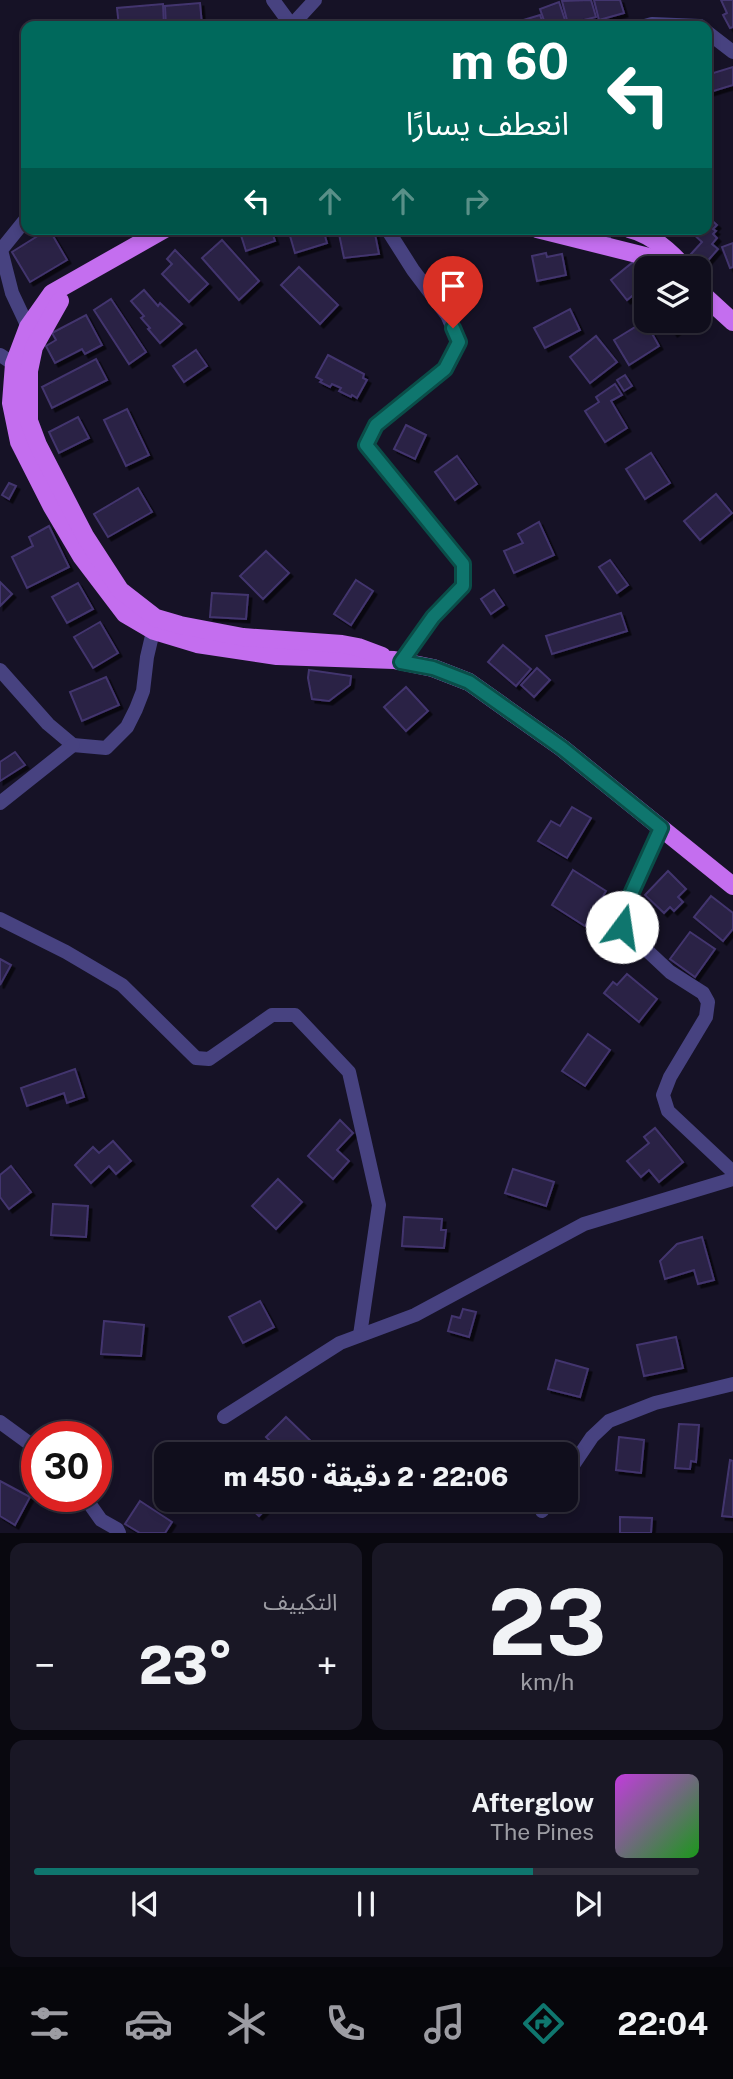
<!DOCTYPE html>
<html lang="ar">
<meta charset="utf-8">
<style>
body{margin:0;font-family:"Public Sans","Noto Sans Arabic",sans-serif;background:#191725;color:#f1f3f6;direction:rtl;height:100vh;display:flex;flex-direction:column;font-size:26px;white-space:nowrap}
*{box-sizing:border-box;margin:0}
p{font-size:23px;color:#9c9ca3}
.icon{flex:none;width:38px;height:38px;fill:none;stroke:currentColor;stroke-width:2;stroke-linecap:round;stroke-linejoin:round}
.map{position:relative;height:1533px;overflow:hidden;direction:ltr}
.panel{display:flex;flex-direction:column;gap:10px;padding:10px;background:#09080f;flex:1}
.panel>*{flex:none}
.guide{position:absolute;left:21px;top:21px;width:691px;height:214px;border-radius:14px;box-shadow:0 4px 10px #0003,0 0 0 2px #302e3b;direction:rtl;background:#00695c;color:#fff;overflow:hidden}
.buttons{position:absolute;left:634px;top:256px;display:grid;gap:14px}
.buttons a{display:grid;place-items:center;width:77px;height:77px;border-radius:14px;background:#100e1c;box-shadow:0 4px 10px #0003,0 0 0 2px #302e3b;font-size:35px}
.speed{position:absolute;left:21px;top:1421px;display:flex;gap:14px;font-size:35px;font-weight:700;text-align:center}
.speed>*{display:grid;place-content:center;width:91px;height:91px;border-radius:50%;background:#100e1c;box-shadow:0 4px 10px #0003,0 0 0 2px #302e3b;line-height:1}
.speed .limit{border:10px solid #d22;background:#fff;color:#111}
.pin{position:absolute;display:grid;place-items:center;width:60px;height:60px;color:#fff;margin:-72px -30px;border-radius:50% 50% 50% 0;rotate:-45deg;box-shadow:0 0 7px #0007}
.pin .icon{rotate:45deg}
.me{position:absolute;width:77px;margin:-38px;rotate:14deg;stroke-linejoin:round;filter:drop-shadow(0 0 5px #0008)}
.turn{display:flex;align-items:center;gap:24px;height:147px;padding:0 28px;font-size:32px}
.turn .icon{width:91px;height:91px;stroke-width:2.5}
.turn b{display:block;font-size:49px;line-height:60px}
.lanes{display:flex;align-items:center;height:66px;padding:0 28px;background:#0003;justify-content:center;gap:35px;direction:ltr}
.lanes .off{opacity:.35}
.big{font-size:52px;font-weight:800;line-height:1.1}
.panel .widget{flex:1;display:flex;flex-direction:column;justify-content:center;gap:10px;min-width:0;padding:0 24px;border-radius:14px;background:#191725}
.panel .dial{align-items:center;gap:0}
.dial b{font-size:91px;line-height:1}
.song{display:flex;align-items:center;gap:21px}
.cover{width:84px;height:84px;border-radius:10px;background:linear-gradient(135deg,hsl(290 70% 55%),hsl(120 70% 35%))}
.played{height:7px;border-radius:4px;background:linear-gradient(90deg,#0f766e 75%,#302e3b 75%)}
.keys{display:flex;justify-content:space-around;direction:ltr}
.heat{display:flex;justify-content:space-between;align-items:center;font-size:38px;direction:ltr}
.panel .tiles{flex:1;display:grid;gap:10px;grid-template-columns:1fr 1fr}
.widget:last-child{grid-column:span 2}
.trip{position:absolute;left:154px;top:1442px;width:424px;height:70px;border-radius:14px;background:#100e1c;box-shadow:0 4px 10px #0003,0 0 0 2px #302e3b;font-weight:800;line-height:70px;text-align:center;direction:rtl}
.menu{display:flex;height:112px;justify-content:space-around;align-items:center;background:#06060b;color:#9c9ca3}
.menu .icon{width:49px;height:49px}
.menu .on{color:#0f766e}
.menu b{font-size:32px;color:#f1f3f6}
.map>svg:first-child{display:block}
</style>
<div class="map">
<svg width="733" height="1533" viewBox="0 0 733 1533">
<defs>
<filter id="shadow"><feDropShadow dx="3.5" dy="3.5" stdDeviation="0" flood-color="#0009"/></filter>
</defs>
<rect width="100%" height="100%" fill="#161226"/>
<g fill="#292045" stroke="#43356e" stroke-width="2" filter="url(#shadow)">
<path d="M591 0 596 17 568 24 562 1Z"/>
<path d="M594 0H620L624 13 599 20Z"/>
<path d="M721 0H733V27L730 28 723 15 727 13Z"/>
<path d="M559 2 567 26H546L540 9Z"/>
<path d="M200 3 202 25 166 26 165 6Z"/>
<path d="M163 4 164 26H119L117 8Z"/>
<path d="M540 15 544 26H518L517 22Z"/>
<path d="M733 67V85L707 93V75Z"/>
<path d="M707 216 717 225 713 229 716 231 713 234 717 238 712 244 718 249 704 265 691 254 702 242 688 229H707Z"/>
<path d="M49 229 67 260 30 282 12 252Z"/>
<path d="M239 229H271L275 241 246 251Z"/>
<path d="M288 229H323L327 243 295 253Z"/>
<path d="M338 229H374L379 254 344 258Z"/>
<path d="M222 240 259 281 239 300 202 258Z"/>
<path d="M733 243V267L730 268 722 247Z"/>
<path d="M175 250 208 284 189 302 162 274 172 264 167 259Z"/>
<path d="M546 253 547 257 562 254 566 275 537 281 532 256Z"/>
<path d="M633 262 646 278V285L627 300 611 280Z"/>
<path d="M299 267 338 305 320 324 281 285Z"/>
<path d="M144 290 158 306 160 303 182 324 160 343 148 329 150 328 141 318 144 316 131 301Z"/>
<path d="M111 299 146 352 129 364 94 310Z"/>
<path d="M570 309 580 330 545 348 534 328Z"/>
<path d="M86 315 102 345 85 354 82 349 55 363 46 346 56 340 52 333Z"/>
<path d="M665 320H691L674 333Z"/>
<path d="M645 321 659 346 629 365 614 340Z"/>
<path d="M596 336 617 362 590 383 570 357Z"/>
<path d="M196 350 207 366 184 382 173 366Z"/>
<path d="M328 355 364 374 363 378 367 380 357 398 352 395 351 397 339 391 341 388 332 384 330 387 320 382 322 380 316 377Z"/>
<path d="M96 359 107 380 52 408 42 387Z"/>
<path d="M625 375 632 386 624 391 617 380Z"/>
<path d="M615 384 622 395 611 401 627 428 605 442 585 411 599 402 596 397Z"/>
<path d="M127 409 149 455 126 466 104 420Z"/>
<path d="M78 417 89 438 59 453 49 432Z"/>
<path d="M406 425 426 435 415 459 394 449Z"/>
<path d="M651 453 670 483 645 499 626 469Z"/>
<path d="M457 456 477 484 455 500 435 472Z"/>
<path d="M9 483 16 486 9 499 2 495Z"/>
<path d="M138 488 152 512 108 537 94 514Z"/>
<path d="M716 494 732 513 700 540 684 521Z"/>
<path d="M539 522 554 555 514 573 504 551 523 543 518 534Z"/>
<path d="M49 526 69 567 27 588 12 557 33 546 29 537Z"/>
<path d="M266 551 289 573 263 599 240 576Z"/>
<path d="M610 560 628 585 617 593 599 567Z"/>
<path d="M356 580 373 591 351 625 334 614Z"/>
<path d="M0 582 12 594 0 606Z"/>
<path d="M78 583 93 609 67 623 52 597Z"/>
<path d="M494 590 504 605 491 614 481 599Z"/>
<path d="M212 593 248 595 246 619 210 617Z"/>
<path d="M621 613 627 631 552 654 546 636Z"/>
<path d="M100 622 118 653 93 668 74 637Z"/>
<path d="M503 645 531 669 516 686 488 662Z"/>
<path d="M537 668 550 680 534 697 521 685Z"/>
<path d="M309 670 351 676 350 685 329 701 312 699 308 678Z"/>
<path d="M106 677 119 705 82 721 70 692Z"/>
<path d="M406 687 428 711 406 731 384 707Z"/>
<path d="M15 752 25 765 0 781V762Z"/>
<path d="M572 807 591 818 567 858 538 841 551 821 560 826Z"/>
<path d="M573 870 606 891 585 926 552 905Z"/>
<path d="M668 871 686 889 678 897 683 902 674 911 670 907 664 913 645 895Z"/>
<path d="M711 896 733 913V929L723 941 694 917Z"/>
<path d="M690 932 715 949 695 977 670 959Z"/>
<path d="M0 959 11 965 0 985Z"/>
<path d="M627 974 657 999 639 1022 604 993 613 982 617 985Z"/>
<path d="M588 1034 610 1050 585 1086 562 1071Z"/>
<path d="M75 1069 84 1097 67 1103 64 1093 27 1106 21 1088Z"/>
<path d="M340 1120 353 1133 337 1150 349 1161 333 1179 308 1156Z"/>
<path d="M655 1128 683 1162 659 1182 649 1170 641 1177 627 1161 649 1143 644 1137Z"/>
<path d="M113 1141 131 1161 116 1174 109 1166 91 1183 75 1165 93 1147 99 1153Z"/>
<path d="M11 1166 31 1192 9 1209 0 1197V1175Z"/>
<path d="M513 1169 554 1182 546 1206 505 1193Z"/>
<path d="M278 1179 302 1202 276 1229 252 1206Z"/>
<path d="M53 1204 88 1206 86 1237 51 1235Z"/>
<path d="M404 1217 442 1219 441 1230H446L444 1248 402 1246Z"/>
<path d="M702 1237 714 1280 698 1284 694 1270 665 1279 660 1261 677 1244Z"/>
<path d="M260 1301 274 1327 243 1343 229 1317Z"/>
<path d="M463 1309 476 1312 469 1337 448 1331 452 1316 460 1318Z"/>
<path d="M104 1321 144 1325 141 1356 101 1354Z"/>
<path d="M676 1337 683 1368 644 1376 637 1345Z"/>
<path d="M556 1360 588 1369 580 1397 548 1389Z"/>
<path d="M286 1417 318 1448 311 1454H283L266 1437Z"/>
<path d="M679 1424 699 1425 696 1462 691 1461 690 1469 675 1468Z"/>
<path d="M619 1437 644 1440 641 1473 616 1470Z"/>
<path d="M730 1460 733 1461V1517L722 1516Z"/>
<path d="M0 1481 30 1497 15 1525 0 1516Z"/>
<path d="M242 1500H275L259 1516Z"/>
<path d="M140 1501 172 1522 165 1533H140L125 1524Z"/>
<path d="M620 1517 652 1518 651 1533H620Z"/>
</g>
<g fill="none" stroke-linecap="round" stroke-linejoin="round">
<g stroke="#474280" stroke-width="14">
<path d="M273 0 292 26"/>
<path d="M292 25 315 0"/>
<path d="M645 26 652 24 700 26"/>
<path d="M707 32 733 52"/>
<path d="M26 219 1 250 12 293 28 327"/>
<path d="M387 229 413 270 447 315 459 342 445 369 376 425 366 445 463 564V586L433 617 401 662"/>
<path d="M601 229 606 245"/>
<path d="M0 355 14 364"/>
<path d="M0 670 48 724 73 745 106 748 127 727 136 709 143 691 147 657 155 623"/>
<path d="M0 803 73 745"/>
<path d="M661 828 622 914V927L670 972 703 993 708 1002 706 1017 670 1077 663 1095 668 1111 733 1172"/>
<path d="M0 919 66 952 122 985 196 1058 209 1059 272 1015H295L349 1072 379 1205 360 1335"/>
<path d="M224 1417 340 1343 415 1315 584 1224 733 1179"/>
<path d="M0 1422 37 1449"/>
<path d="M565 1477 592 1437 609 1421 655 1403 733 1384"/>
<path d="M84 1496 101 1520 117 1529 119 1533"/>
<path d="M542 1511 550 1500"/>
</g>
<g stroke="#c46eef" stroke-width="18">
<path d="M165 229 52 293 28 327 14 364 11 403 19 442 52 507 81 556 125 614 154 631 197 644 277 656 394 660 433 668 469 682 562 748 733 886"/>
<path d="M537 229 649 257 670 268"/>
<path d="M629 229C651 234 670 251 685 268"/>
<path d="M698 290 733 322"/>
<path d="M60 301 34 347 29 371V421L38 445 85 536 120 590 156 618 180 625 243 637 342 644 358 647 382 656"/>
</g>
</g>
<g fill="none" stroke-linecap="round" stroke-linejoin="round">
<defs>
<path id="route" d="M453 328 459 342 445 369 376 425 366 445 463 564V586L433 617 401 662 433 668 469 682 562 748 661 828 622 914V927"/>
</defs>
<use href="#route" stroke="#0a4d48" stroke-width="18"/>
<use href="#route" stroke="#0f766e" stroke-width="12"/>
</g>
</svg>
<div class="buttons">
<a><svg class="icon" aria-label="layers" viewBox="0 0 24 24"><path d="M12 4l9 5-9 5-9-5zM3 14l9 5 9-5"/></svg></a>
</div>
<div class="speed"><div class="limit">30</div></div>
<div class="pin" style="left:453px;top:328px;background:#d93025"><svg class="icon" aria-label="arrive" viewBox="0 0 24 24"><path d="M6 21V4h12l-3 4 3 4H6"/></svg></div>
<svg class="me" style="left:622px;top:927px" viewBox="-20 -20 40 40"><circle r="19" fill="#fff"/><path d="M0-13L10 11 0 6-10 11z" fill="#0f766e"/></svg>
<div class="trip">22:06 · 2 دقيقة · 450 m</div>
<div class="guide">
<div class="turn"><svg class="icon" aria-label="left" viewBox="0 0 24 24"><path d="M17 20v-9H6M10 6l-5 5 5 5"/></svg><div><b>60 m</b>انعطف يسارًا</div></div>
<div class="lanes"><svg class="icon" aria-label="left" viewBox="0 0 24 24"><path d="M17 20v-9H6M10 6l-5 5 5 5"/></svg><svg class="icon off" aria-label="ahead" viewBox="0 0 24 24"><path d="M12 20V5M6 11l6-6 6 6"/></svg><svg class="icon off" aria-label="ahead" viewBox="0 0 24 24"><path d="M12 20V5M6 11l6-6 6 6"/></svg><svg class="icon off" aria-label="right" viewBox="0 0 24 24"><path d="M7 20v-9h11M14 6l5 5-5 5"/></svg></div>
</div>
</div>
<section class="panel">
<div class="tiles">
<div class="widget dial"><b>23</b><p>km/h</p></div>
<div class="widget"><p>التكييف</p>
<div class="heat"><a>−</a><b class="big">23°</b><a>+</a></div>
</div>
<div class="widget">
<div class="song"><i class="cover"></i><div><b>Afterglow</b><p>The Pines</p></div></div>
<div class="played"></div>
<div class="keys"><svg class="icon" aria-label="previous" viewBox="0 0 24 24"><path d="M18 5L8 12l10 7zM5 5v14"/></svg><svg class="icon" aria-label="pause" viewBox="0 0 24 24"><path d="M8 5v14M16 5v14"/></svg><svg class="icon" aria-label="next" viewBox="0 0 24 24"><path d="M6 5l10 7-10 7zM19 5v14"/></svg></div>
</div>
</div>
</section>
<nav class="menu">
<b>22:04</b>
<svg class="icon on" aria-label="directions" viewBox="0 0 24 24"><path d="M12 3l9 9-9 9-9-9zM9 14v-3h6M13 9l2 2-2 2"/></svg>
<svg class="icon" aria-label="music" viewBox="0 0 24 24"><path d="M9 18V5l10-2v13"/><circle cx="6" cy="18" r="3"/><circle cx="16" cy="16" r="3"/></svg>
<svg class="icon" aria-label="phone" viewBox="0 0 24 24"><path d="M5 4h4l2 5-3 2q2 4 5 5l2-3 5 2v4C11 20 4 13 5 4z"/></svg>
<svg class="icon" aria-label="climate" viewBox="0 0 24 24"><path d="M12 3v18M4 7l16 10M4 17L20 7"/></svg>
<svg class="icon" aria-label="car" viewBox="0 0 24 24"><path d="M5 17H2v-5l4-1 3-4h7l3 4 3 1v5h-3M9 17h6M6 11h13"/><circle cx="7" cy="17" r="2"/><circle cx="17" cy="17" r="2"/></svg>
<svg class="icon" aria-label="filters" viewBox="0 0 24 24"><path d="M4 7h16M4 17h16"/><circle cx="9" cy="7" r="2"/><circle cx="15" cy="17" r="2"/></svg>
</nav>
